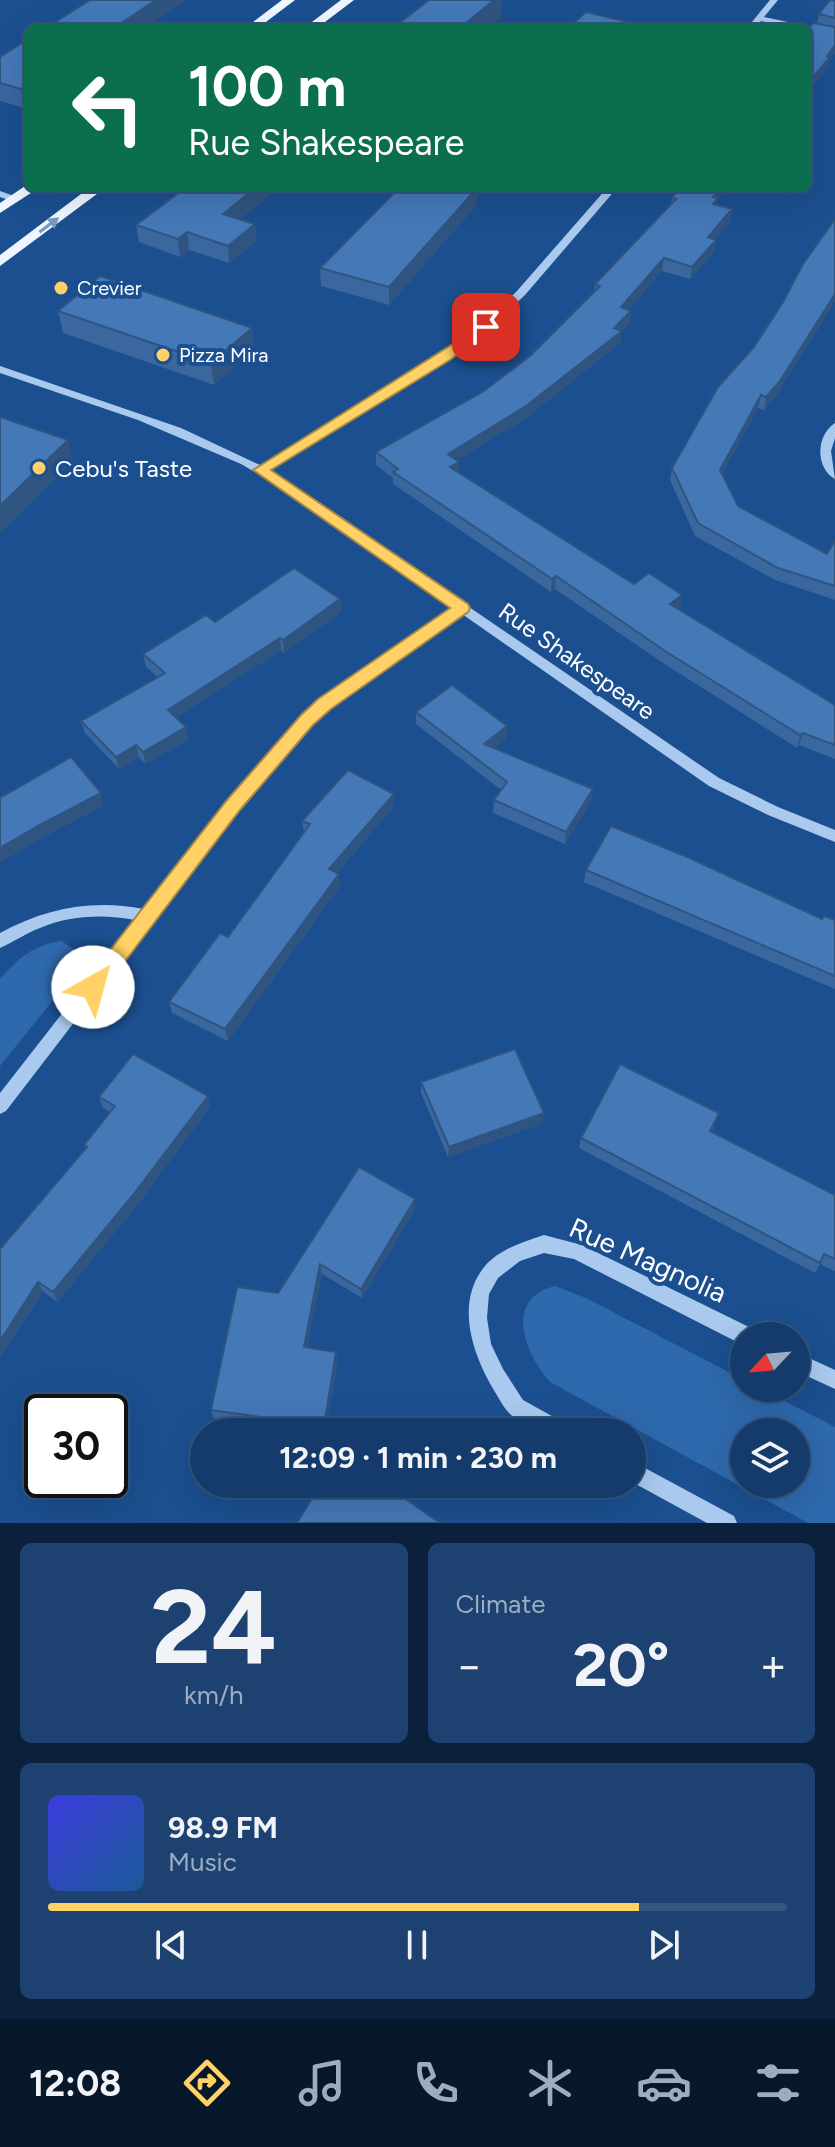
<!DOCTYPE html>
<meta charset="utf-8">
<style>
body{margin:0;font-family:Figtree,sans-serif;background:#1d4271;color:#f1f3f6;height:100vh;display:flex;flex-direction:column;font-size:30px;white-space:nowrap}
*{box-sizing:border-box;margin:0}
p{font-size:26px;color:#9dadc1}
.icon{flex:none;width:44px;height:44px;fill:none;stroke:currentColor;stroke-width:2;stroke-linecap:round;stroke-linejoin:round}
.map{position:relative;height:1523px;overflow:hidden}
.sheet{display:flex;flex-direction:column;gap:20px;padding:20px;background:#0b203b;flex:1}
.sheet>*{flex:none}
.guide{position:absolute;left:24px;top:24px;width:788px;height:168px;border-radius:12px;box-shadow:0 8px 32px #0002,0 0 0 2px #33557e;background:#0b6e4f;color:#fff;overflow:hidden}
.needle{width:52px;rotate:244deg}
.tools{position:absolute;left:730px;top:1322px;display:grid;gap:16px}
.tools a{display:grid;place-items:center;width:80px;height:80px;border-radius:50%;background:#143b6b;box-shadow:0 8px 32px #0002,0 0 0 2px #33557e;font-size:40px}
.speed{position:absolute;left:24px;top:1394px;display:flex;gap:16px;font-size:40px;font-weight:700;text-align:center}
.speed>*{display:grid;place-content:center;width:104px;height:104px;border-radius:50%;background:#143b6b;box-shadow:0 8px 32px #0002,0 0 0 2px #33557e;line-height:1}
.speed .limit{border:4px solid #111;border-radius:12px;background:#fff;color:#111}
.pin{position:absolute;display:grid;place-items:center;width:68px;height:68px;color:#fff;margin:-34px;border-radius:16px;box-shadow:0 4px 12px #0006}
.me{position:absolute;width:88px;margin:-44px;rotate:38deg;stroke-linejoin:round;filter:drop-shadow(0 0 6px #0008)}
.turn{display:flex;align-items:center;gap:28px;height:168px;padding:0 32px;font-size:36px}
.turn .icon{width:104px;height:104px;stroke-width:2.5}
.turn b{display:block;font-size:56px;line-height:68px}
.big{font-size:60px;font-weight:700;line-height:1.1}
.sheet .tile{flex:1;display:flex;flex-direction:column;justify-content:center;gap:12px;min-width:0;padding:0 28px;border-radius:12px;background:#1d4271}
.sheet .dial{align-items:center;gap:0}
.dial b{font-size:104px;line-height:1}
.song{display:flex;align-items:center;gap:24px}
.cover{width:96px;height:96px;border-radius:12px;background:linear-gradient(135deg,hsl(240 70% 55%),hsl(210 70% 35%))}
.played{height:8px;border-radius:4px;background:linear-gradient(90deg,#ffd166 80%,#33557e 80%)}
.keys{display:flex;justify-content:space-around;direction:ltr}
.heat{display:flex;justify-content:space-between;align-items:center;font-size:44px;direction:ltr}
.sheet .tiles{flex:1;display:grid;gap:20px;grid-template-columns:1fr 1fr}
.tile:last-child{grid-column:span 2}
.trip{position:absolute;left:190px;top:1418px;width:456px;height:80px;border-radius:40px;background:#143b6b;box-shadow:0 8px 32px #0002,0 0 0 2px #33557e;font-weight:700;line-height:80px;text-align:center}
.tabs{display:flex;height:128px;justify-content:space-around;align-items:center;background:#08182b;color:#9dadc1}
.tabs .icon{width:56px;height:56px}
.tabs .active{color:#ffd166}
.tabs b{font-size:36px;color:#f1f3f6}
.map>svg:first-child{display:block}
</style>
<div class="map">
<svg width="835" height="1523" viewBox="0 0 835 1523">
<rect width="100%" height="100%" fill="#1b4f8f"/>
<g fill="#2e69ad" fill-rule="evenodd">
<path d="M61 941 75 950 79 968 0 1066V979C18 958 34 945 61 941Z"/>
<path d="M555 1286 586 1298 744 1380V1388H759L835 1427V1523H808L550 1382C525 1354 503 1299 555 1286ZM744 1432H796V1484H744Z"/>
</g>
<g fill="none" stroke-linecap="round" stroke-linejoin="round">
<g fill="#a9c9ee" fill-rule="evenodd">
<path d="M770 0H778L764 17 807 26 808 28H793L761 21 755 28H747Z"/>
<path d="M607 188H617L525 295 479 338 269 470 719 778 778 807 835 830V842L768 815 709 786 462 614 330 708 295 742 238 809 6 1111 0 1114V1093L135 920C104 914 70 915 40 928 26 933 14 942 0 948V933C46 908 92 899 144 909L228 801 285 734 320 700 453 608 274 483 241 464 138 420 0 373V366L181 428 260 465 471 334 517 291Z"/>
<path d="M0 191 17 197 19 199 14 202 0 197Z"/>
<path d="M835 423V438L831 451 835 479C815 468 816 435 835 423Z"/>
<path d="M544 1235 582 1245 753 1329 755 1336H744V1344L739 1343 574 1259 544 1253 520 1261 498 1278 489 1294 487 1318 491 1344 503 1369 523 1400 568 1425 571 1432C549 1432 525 1430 509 1413 503 1407 499 1398 495 1392 473 1356 454 1303 485 1266 500 1249 523 1242 544 1235Z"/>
<path d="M796 1352 835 1370V1389L796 1371Z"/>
<path d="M632 1461 734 1516 737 1523H707L632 1482Z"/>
</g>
<g fill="#f0f6ff" fill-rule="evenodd">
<path d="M282 0H295L258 28H245Z"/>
<path d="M341 0H354L317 28H304Z"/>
<path d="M28 184V188H36L34 191 0 213V203Z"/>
<path d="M89 188H105L0 266V255Z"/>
</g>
</g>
<g fill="#3a679d">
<path d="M835 0V53L828 63 827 68 808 92V29L817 24 819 14Z"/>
<path d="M28 39V107L25 108 0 101V57Z"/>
<path d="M185 188H278L240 219 255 224 256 241 229 263 189 250 180 257 139 242 136 225Z"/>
<path d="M672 197 717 201V205L732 209 730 222 714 239 716 240 714 252 690 279 662 271 628 310 631 311 630 323 621 332 620 343 526 418 457 460 459 462V472L634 584 682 595 680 608 678 609 835 705V759L799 745 797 748 663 663 555 589 551 592 393 484V478L376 465V452L484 391 531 355 594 293 595 284 671 204Z"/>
<path d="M477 204 389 305 321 286 320 268Z"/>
<path d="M835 219V301L777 394 764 410 758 408 722 474 738 506 827 554 835 540V600L775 580 695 536 670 480 672 468 783 302Z"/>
<path d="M58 311 252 328 254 349 214 385 63 333Z"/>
<path d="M340 599 341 612 284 653 281 650 176 718 186 727 188 740 146 764 139 758 119 769 85 733 81 721 158 677 146 667 143 654 215 622Z"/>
<path d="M416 712 506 739 494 748 593 789 591 802 565 844 493 813 494 800 501 790 416 724Z"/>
<path d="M394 794V806L337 873 340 886 228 1041 172 1013 169 1002 228 937 304 833 302 821Z"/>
<path d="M586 870 822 919 835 920V989L584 882Z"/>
<path d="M421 1082 543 1123 448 1157 421 1093Z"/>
<path d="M208 1096 210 1107 137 1205 57 1302 43 1291 0 1358 86 1149 84 1145 110 1112 103 1108 99 1097Z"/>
<path d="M719 1113 712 1132 835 1195V1271L820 1264 815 1273 579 1148 581 1138Z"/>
<path d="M359 1167 415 1209 362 1298 322 1274 307 1348 338 1360 325 1432H310L213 1418 211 1410 278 1293Z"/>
</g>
<g fill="#305480">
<path d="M156 0H187L145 28H114Z"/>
<path d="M494 0H502L501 17 488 28H460Z"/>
<path d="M835 45V53L828 63 827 68 808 92V83Z"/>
<path d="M28 85V107L25 108 21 89Z"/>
<path d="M255 188H278L225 231 223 214Z"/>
<path d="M478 188 477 204 389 305V287Z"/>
<path d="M720 188H728L717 201 716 210 711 216 713 197Z"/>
<path d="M732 209 730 222 706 250 708 237Z"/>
<path d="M255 224 256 241 229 263 228 246Z"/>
<path d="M187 232 189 250 180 257 178 239Z"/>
<path d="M716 240 714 252 690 279 692 267Z"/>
<path d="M664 258 662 271 620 320 621 307Z"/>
<path d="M835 294V301L777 394 764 410 766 397Z"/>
<path d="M631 311 630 323 621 332 620 343 526 418 448 466V454L614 328Z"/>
<path d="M252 328 254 349 214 385 211 363Z"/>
<path d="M761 395 758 408 717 483 720 470Z"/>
<path d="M68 440 73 462 0 534V506Z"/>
<path d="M459 462V474L450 467Z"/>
<path d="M556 576 555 589 551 592 552 579Z"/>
<path d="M682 595 680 608 668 617 670 604Z"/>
<path d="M340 599 341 612 284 653 283 640Z"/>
<path d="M280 638 281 650 170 722 168 710Z"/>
<path d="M507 726 506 739 483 756 484 744Z"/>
<path d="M186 727 188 740 146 764 143 752Z"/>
<path d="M803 733 799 745 797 748 800 735Z"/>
<path d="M136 745 139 758 119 769 116 757Z"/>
<path d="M593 789 591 802 565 844 566 832Z"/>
<path d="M101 793 104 806 42 838 0 863V848L38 826Z"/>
<path d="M394 794V806L330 881 329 869Z"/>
<path d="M339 874 340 886 228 1041 225 1029Z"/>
<path d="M208 1096 210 1107 137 1205 57 1302 53 1292Z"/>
<path d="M544 1113 543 1123 448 1157 449 1147Z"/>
<path d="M415 1199V1209L362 1298 361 1289Z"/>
<path d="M320 1264 322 1274 306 1356 304 1347Z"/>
<path d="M38 1282 43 1291 0 1358V1341Z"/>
<path d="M336 1352 338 1360 325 1432 324 1426Z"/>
</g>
<g fill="#4478b7" stroke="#305480" stroke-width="2">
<path d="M90 0H156L114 28H46Z"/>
<path d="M429 0H494L460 28H393Z"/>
<path d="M830 0H835V18L819 14Z"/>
<path d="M586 12 637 24 633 28H568Z"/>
<path d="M813 23 835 27V45L827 56 830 57 808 83V29Z"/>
<path d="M28 39V85L21 89 0 83V57Z"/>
<path d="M185 188H255L223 214 255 224 228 246 187 232 178 239 136 225Z"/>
<path d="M399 188H477L389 287 320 268Z"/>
<path d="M681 188H720L713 197 718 198 713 204 732 209 708 237 716 240 692 267 664 258 621 307 631 311 614 328 622 331 526 406 448 454 459 462 450 467 634 584 649 573 682 595 670 604 835 705V745L803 733 800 735 665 651 556 576 552 579 393 472 398 469 376 452 484 391 531 355 600 286 595 284 676 199 672 197Z"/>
<path d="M835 219V294L780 381 766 397 761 395 720 470 738 506 827 554 835 540V586L778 568 698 523 672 468 718 387 754 347 783 302 803 264Z"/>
<path d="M100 276 252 328 211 363 58 311Z"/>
<path d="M0 417 68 440 0 506Z"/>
<path d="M294 568 340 599 283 640 280 638 168 710 186 727 143 752 136 745 116 757 81 721 165 673 143 654 206 615 215 622Z"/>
<path d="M452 685 507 726 484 744 593 789 566 832 494 800 507 782 416 712Z"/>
<path d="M71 757 101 793 38 826 0 848V798Z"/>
<path d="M348 770 394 794 329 869 339 874 225 1029 169 1002 220 933 228 937 310 824 302 821Z"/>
<path d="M611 826 685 856 822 919 824 916 835 920V976L586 870Z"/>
<path d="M515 1049 544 1113 449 1147 421 1082Z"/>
<path d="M133 1054 208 1096 133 1195 53 1292 38 1282 0 1341V1249L87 1147 84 1145 115 1106 99 1097Z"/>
<path d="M620 1064 719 1113 710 1131 835 1195V1259L824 1254 820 1263 581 1138Z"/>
<path d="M359 1167 415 1199 361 1289 320 1264 304 1347 336 1352 324 1426 211 1410 237 1287 278 1293Z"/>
<path d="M321 1484H384L440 1523H297Z"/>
</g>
<defs><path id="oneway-solid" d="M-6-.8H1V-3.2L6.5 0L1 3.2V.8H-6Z" transform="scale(2)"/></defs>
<use fill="#7b9ac1" href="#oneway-solid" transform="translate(49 225) rotate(-37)"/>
<path fill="#ffd166" stroke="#a68842" stroke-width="2" d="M486 323 492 327 490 330 450 360 271 470 468 604 470 608 468 612 331 709 313 725 240 810 101 993 93 996 86 993 83 987 86 981 227 800 301 715 318 699 450 608 253 470Z"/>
<g fill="#ffd166" stroke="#1b4f8f" stroke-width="3">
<circle cx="61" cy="288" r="8"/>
<circle cx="163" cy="355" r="8"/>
<circle cx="39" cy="468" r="8"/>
</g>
<g text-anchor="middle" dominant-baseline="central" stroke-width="8" stroke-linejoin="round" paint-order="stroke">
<g font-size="20" fill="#fff" stroke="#1b4f8f" text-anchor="start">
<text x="77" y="288">Crevier</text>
<text x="179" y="355">Pizza Mira</text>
</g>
<g font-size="24" fill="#fff" stroke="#1b4f8f" text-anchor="start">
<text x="55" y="468">Cebu's Taste</text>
</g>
<g font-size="24" fill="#fff" stroke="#1b4f8f">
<text transform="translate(577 661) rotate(35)">Rue Shakespeare</text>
</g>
<g font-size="28" fill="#fff" stroke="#1b4f8f">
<text transform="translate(648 1260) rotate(24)">Rue Magnolia</text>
</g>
</g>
</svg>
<div class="tools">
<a><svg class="needle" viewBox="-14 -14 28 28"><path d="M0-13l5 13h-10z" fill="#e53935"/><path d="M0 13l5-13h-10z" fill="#9dadc1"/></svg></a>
<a><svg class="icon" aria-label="layers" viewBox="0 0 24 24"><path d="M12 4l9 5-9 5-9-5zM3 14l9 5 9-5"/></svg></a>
</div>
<div class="speed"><div class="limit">30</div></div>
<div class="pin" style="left:486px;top:327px;background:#d93025"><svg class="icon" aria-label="arrive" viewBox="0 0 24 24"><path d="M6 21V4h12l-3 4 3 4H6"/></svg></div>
<svg class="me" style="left:93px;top:987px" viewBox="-20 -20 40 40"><circle r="19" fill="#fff"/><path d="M0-13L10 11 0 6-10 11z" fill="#ffd166"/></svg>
<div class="trip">12:09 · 1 min · 230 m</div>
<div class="guide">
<div class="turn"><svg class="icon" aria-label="left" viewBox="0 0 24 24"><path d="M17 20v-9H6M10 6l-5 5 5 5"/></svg><div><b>100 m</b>Rue Shakespeare</div></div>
</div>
</div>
<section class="sheet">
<div class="tiles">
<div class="tile dial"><b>24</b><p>km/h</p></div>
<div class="tile"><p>Climate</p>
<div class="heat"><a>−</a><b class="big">20°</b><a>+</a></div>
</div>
<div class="tile">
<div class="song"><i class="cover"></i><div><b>98.9 FM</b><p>Music</p></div></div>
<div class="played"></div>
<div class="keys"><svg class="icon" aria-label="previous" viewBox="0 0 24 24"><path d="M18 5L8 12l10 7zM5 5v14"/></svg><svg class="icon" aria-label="pause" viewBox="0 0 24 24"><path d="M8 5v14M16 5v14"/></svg><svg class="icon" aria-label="next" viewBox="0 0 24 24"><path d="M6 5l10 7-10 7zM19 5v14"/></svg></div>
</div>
</div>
</section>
<nav class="tabs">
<b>12:08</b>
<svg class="icon active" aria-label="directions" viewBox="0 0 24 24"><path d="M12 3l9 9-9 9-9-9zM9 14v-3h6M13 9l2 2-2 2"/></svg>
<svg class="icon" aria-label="music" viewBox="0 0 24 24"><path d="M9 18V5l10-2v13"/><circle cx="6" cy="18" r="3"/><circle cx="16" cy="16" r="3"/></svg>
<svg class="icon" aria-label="phone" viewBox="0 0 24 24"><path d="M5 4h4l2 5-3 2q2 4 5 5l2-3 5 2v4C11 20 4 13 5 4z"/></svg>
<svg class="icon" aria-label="climate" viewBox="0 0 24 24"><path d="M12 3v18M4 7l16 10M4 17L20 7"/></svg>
<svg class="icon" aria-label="car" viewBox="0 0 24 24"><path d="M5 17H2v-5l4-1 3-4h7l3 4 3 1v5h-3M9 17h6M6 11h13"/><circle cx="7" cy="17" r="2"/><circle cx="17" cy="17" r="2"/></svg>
<svg class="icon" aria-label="filters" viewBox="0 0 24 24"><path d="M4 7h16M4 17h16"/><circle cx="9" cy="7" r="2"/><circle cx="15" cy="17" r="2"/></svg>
</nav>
